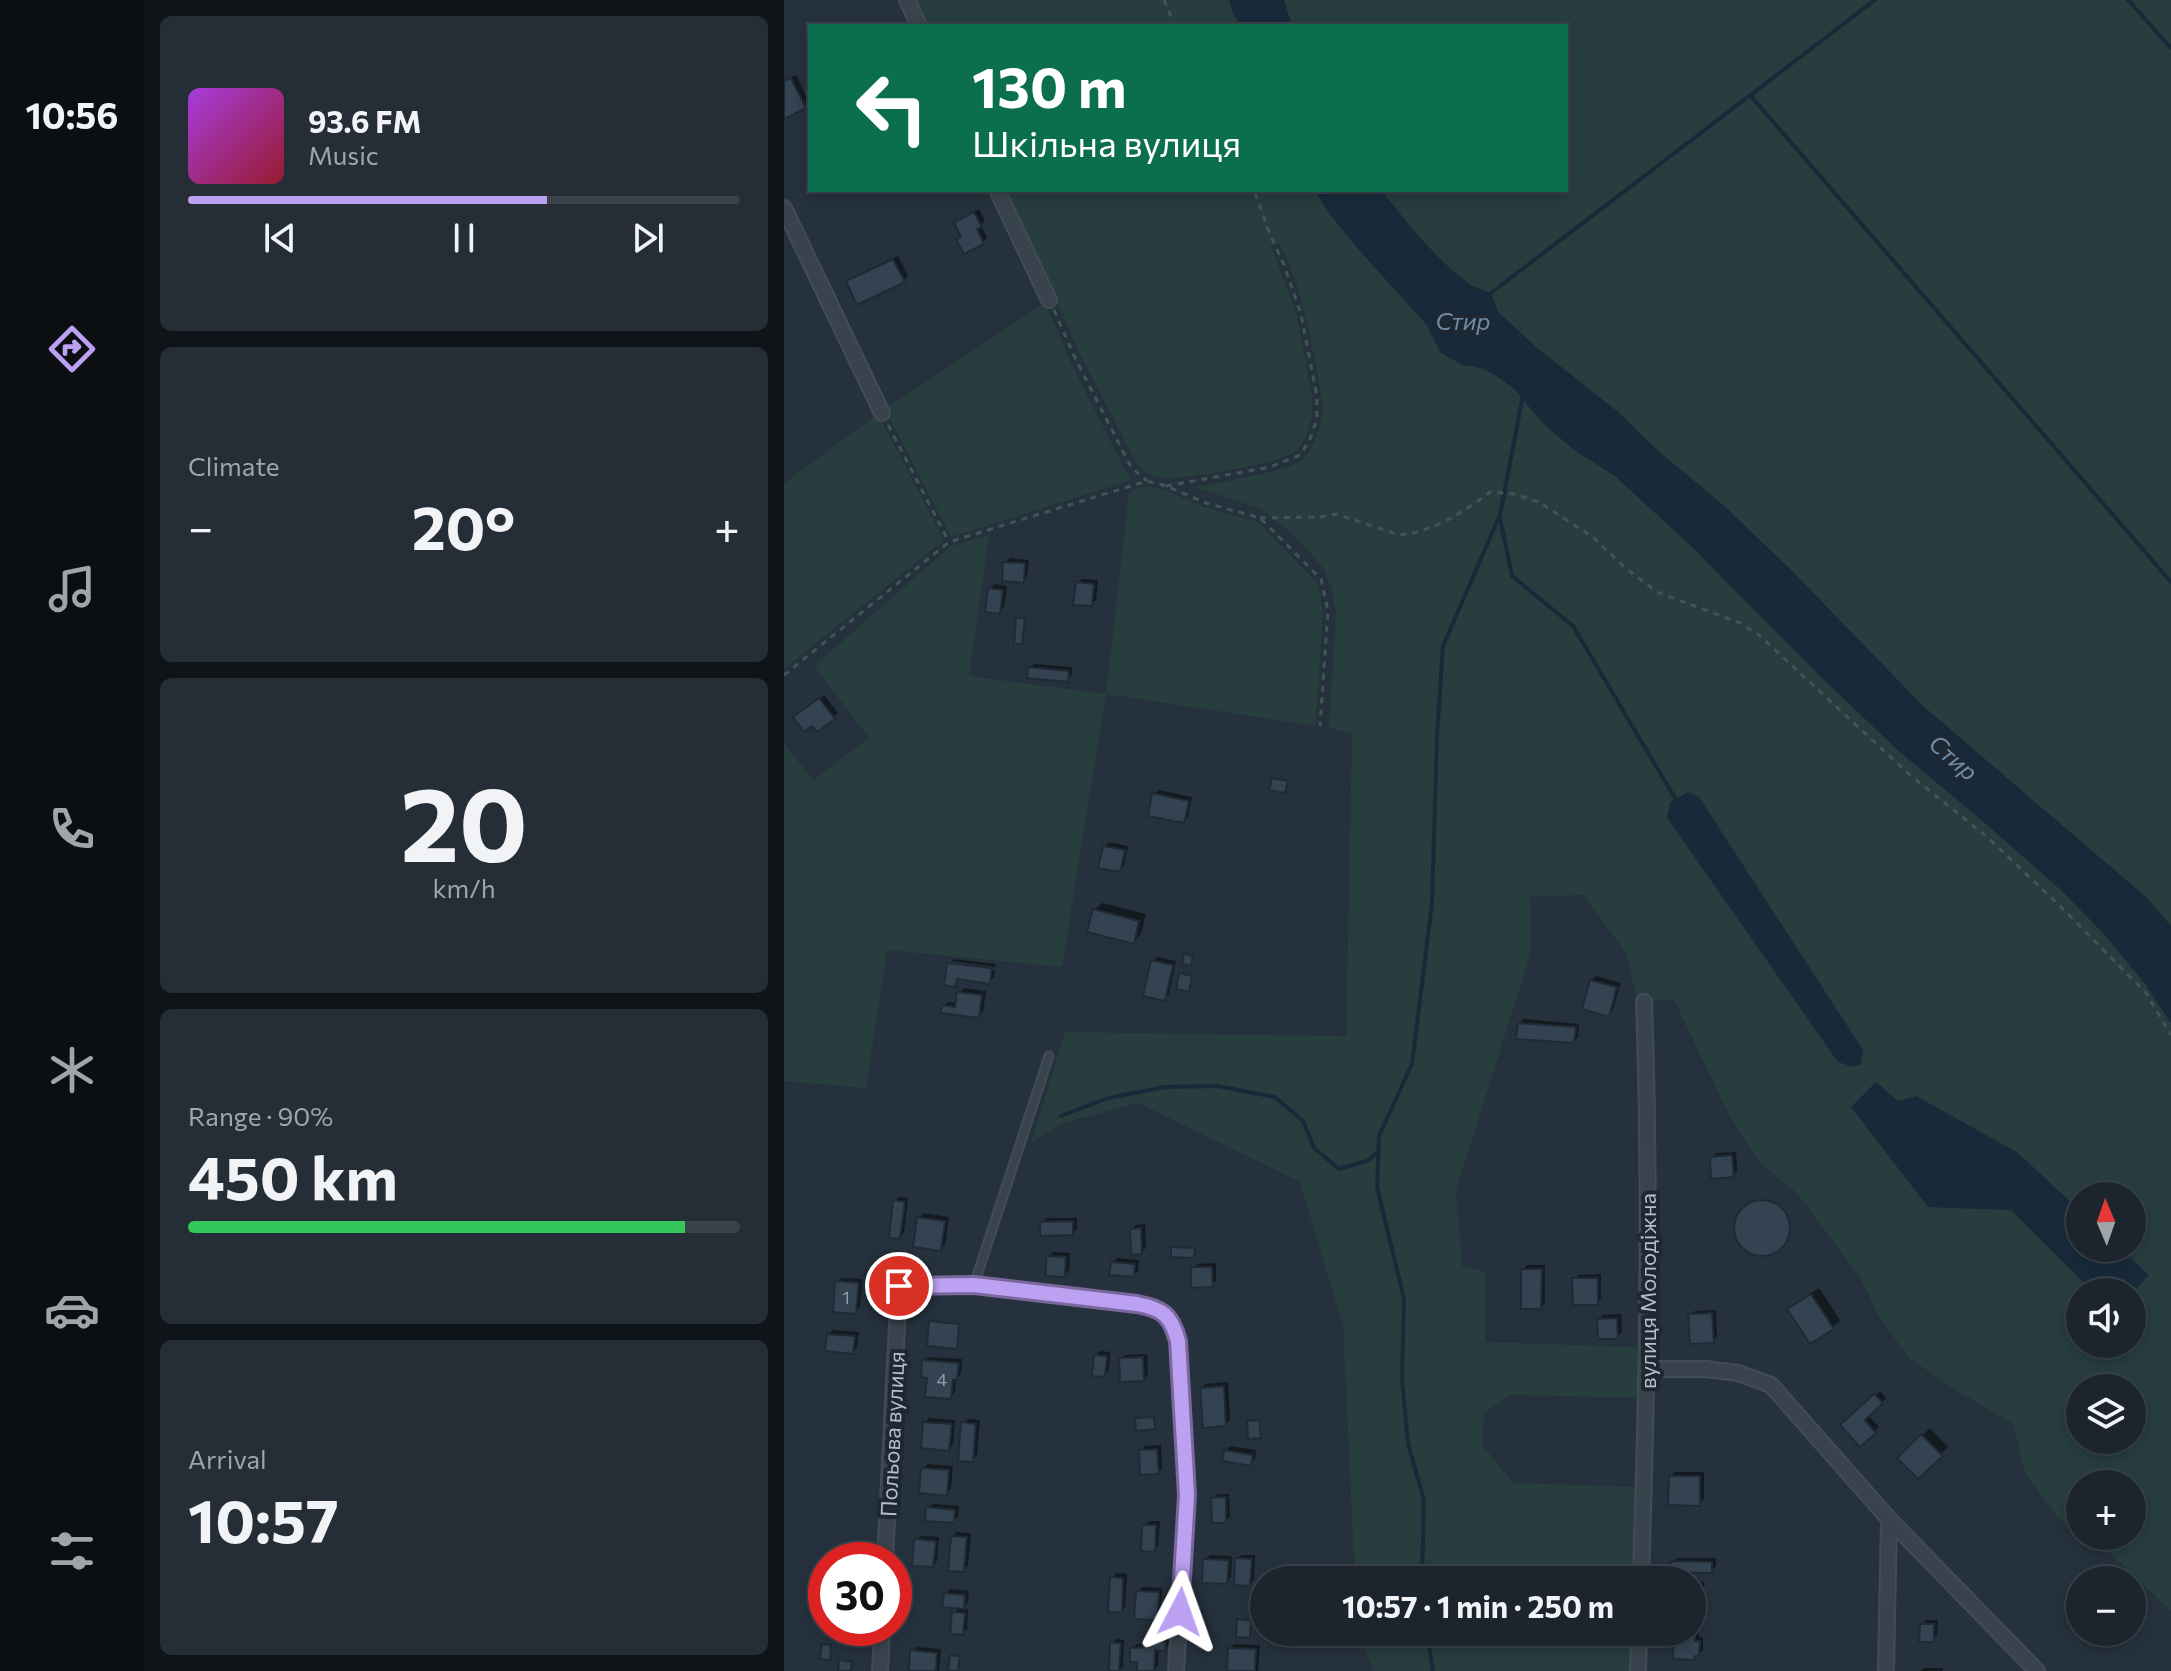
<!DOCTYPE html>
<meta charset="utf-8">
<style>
body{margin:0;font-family:Commissioner,sans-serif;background:#252d36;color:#f1f3f6;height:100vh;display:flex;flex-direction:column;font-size:30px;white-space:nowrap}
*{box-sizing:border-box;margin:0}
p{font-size:26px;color:#a0a5aa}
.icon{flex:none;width:44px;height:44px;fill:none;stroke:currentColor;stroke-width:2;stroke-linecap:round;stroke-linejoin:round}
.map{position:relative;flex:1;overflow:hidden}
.drawer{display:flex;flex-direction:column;gap:16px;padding:16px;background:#0f1419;width:640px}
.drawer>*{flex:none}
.banner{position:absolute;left:24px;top:24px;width:760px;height:168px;border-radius:0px;box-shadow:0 4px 12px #0003,0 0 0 2px #3a424a;background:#0b6e4f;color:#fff;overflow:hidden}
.needle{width:52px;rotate:358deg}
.tools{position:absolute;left:1282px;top:1182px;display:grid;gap:16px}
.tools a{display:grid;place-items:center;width:80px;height:80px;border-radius:50%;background:#1c252e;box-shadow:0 4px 12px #0003,0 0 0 2px #3a424a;font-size:40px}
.speed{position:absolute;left:24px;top:1542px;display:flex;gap:16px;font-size:40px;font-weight:700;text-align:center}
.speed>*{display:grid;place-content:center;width:104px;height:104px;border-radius:50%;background:#1c252e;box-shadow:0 4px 12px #0003,0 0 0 2px #3a424a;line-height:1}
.speed .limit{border:12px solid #d22;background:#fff;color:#111}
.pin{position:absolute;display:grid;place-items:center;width:68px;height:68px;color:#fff;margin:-34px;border:4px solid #fff;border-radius:50%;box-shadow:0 2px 8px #0007}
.me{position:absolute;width:88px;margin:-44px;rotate:4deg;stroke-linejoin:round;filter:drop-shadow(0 0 6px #0008)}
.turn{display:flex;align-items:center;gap:28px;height:168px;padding:0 32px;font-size:36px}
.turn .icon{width:104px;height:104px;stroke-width:2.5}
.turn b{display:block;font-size:56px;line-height:68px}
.big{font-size:60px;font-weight:700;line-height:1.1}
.drawer .tile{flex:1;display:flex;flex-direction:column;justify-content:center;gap:12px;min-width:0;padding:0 28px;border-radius:12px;background:#252d36}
.drawer .dial{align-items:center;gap:0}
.dial b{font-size:104px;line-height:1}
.song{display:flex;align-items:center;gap:24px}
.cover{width:96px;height:96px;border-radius:12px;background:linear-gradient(135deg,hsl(280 70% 55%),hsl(350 70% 35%))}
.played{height:8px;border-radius:4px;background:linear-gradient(90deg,#bca0f2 65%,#3a424a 65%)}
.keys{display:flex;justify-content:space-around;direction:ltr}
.heat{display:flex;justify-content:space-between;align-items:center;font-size:44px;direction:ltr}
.charge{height:12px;border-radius:6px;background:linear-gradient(90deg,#34c759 90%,#3a424a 0)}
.trip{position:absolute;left:466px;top:1566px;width:456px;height:80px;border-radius:40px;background:#1c252e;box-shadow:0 4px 12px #0003,0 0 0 2px #3a424a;font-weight:700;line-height:80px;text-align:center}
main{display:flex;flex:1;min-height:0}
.tab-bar{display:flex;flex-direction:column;width:144px;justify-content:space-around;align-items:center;background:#0b0f12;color:#a0a5aa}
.tab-bar .icon{width:56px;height:56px}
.tab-bar .active{color:#bca0f2}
.tab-bar b{font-size:36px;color:#f1f3f6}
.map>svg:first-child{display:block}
</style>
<main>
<nav class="tab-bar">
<b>10:56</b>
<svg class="icon active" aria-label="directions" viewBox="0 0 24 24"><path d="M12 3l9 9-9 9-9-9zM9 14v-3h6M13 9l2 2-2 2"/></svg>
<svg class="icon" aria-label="music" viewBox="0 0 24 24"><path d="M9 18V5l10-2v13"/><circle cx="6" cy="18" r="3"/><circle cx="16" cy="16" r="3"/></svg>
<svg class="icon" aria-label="phone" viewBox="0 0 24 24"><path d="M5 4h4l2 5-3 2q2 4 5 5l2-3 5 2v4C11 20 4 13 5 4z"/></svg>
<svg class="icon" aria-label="climate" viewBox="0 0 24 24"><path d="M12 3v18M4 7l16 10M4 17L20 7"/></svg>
<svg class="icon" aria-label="car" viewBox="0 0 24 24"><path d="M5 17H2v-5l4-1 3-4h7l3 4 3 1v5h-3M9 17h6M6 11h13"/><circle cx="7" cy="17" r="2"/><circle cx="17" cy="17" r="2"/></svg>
<svg class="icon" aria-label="filters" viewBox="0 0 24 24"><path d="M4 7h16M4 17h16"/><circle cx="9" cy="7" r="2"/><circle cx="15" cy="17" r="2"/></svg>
</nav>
<section class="drawer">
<div class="tile">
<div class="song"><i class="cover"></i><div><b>93.6 FM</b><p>Music</p></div></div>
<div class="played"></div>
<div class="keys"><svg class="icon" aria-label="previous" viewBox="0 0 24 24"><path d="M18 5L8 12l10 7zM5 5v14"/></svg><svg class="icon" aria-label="pause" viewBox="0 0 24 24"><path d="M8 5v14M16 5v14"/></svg><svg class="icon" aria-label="next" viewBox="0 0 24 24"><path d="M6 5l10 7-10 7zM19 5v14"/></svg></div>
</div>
<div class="tile"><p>Climate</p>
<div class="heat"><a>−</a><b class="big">20°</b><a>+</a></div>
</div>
<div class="tile dial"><b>20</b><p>km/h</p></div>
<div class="tile"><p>Range · 90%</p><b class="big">450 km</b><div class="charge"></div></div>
<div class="tile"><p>Arrival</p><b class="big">10:57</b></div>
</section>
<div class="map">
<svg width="1387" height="1671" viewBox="0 0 1387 1671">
<rect width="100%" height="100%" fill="#25313d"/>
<g fill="#273d3e" fill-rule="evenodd">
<path d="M130 0H445L449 13 457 26H143Z"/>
<path d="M500 0H1387V926L1363 898 1139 706 1006 569 939 505 873 450 834 412 752 347 714 312 707 293C699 290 690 288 684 283 650 258 623 222 597 190H782V26H508Z"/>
<path d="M221 190H531L545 213 575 250 642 324 657 353 679 365 697 368 713 376 730 389 760 424 790 450 831 476 906 545 1038 678 1116 752 1201 823 1277 890 1321 935 1362 985 1387 1023V1611L1327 1554 1301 1536H1348V1484H1296V1533L1274 1518 1241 1473 1229 1424 1178 1394 1125 1358 1095 1317 1077 1279 1014 1194 976 1163 946 1117 890 1000 853 1002 842 953 799 895 746 897 747 952 672 1191 678 1266 702 1272 701 1342 853 1347V1398L727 1395 700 1413 699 1446 729 1483 852 1487 849 1580H571L559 1326 516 1182 354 1103 280 1123 247 1142 281 1032 562 1036 568 734 545 728 552 613 548 589 539 568 509 534 476 509 411 487C432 483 506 471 518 460 528 452 534 433 537 422 541 404 535 384 532 367 524 324 516 283 496 244L487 246 513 315 528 397V418L521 437 513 452 485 462 436 472 383 479 366 475 353 464 297 356ZM904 792 1054 1062 883 818 886 803ZM1092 1082 1114 1102 1132 1096 1234 1153 1296 1211V1196H1348V1248H1336L1364 1275 1348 1293V1344H1296V1292H1309L1227 1210 1144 1207ZM1296 1388H1348V1440H1296Z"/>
<path d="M261 302 286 361 342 472 348 480 167 537 101 409Z"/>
<path d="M94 414 160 540 0 669V483Z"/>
<path d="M363 486 380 490 421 507 474 522 533 582 539 611 532 726 322 694 278 967 103 950 82 1088 0 1081V743L29 780 85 738 30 666 167 546 205 535 185 676 322 694 345 492Z"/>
<path d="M575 1632H848L846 1671H589Z"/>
</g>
<g fill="#182a3a">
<path d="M445 0H500L508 26H457L449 13Z"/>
<path d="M531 190H597C623 222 650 258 684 283 690 288 699 290 707 293L714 312 752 347 834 412 873 450 939 505 1006 569 1139 706 1363 898 1387 926V1023L1362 985 1321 935 1277 890 1201 823 1116 752 1038 678 906 545 831 476 790 450 760 424 730 389 713 376 697 368 679 365 657 353 642 324 575 250 545 213Z"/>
<path d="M904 792 915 797 1079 1050 1077 1064 1069 1067 1054 1062 883 817 886 803Z"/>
<path d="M1092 1082 1114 1101 1132 1096 1234 1153 1296 1211V1248H1336L1365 1275 1348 1293 1309 1292 1227 1210 1144 1207 1067 1107Z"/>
</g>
<g fill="#0007">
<path d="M12 75 25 102 21 107 0 117V81Z"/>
<path d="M195 209 201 221 197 225 203 238 199 242 178 236 172 223 177 218Z"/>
<path d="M114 256 124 276 119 281 65 282 69 277Z"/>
<path d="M226 558 245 560 243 576 239 581 221 563Z"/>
<path d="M298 579 314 580 312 600 307 604 294 583Z"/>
<path d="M210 584 223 586 220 607 215 612 206 589Z"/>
<path d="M250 664 288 667V675L283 680 246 668Z"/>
<path d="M40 695 54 713 50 717 16 713Z"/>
<path d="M375 790 408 797 404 817 399 821 370 794Z"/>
<path d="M325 842 344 846 340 866 336 870 321 847Z"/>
<path d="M318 903 362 914 357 934 349 941 311 910Z"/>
<path d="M374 957 392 961 385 994 380 999 369 961Z"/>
<path d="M170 959 212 964 211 967 167 961Z"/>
<path d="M166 962V965L211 970 210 977 205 982 176 978 171 984 165 963Z"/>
<path d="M812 976 837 983 829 1010 825 1015 807 981Z"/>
<path d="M180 988 202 991 199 1012 194 1016 160 1006 164 1002 174 1003 175 993Z"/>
<path d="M740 1019 795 1024 794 1037 790 1041 735 1024Z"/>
<path d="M952 1152 953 1171 949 1175 928 1158 932 1153Z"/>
<path d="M116 1197 124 1198 120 1232 116 1237 111 1201Z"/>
<circle cx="979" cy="1227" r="27"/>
<path d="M140 1213 165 1217 161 1245 156 1249 135 1218Z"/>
<path d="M263 1218H293V1229L288 1233 258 1223Z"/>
<path d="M361 1224 362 1248 357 1252 348 1229 352 1225Z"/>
<path d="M269 1252 286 1253 285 1270 281 1275 264 1257Z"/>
<path d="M333 1258 355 1260 354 1271 349 1275 329 1263Z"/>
<path d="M432 1263V1281L428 1285 409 1268 413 1264Z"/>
<path d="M743 1265H761V1303L757 1307 739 1270Z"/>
<path d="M817 1274V1298L813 1303 790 1279 795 1275Z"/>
<path d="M58 1278 78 1279 76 1307 71 1312 53 1282Z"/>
<path d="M1035 1288 1056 1320 1048 1328 1006 1309 1013 1302Z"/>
<path d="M932 1310 933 1336 929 1341 906 1315 911 1311Z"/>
<path d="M837 1314 838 1332 833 1337 815 1319 819 1315Z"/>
<path d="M49 1330 75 1332 73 1347 69 1352 44 1335Z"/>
<path d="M316 1351 326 1352 325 1370 320 1375 312 1355Z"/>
<path d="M363 1354 364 1375 360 1379 337 1359 341 1355Z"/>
<path d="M145 1357 178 1359 177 1374 172 1379 171 1392 166 1397 145 1376 140 1361Z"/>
<path d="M444 1382 446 1420 441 1424 418 1388 422 1384Z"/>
<path d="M1096 1391 1102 1398 1084 1415 1095 1427 1076 1444 1059 1425Z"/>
<path d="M145 1418 171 1420 169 1444 165 1449 141 1423Z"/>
<path d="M184 1419 196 1420 193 1455 188 1460 179 1423Z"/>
<path d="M1146 1428 1164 1447 1134 1476 1116 1458Z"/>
<path d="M377 1445 378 1468 374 1472 357 1451 361 1446Z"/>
<path d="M446 1446 472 1450 471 1459 466 1464 442 1451Z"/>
<path d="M144 1464 169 1466 167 1489 162 1494 139 1468Z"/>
<path d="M891 1472H920V1499L915 1504 887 1476Z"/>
<path d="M434 1494H445L446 1517 441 1521 429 1498Z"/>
<path d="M149 1504 175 1506 174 1517 169 1521 144 1508Z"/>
<path d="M365 1521H376L374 1546 370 1550 360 1526Z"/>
<path d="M173 1532 187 1533 184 1565 179 1570 168 1537Z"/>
<path d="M137 1536 155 1537 153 1561 149 1565 132 1540Z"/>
<path d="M426 1555 448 1556 447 1577 443 1582 421 1560Z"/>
<path d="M458 1555H471L470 1579 466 1584 453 1559Z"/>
<path d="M893 1558H932V1566L927 1571 889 1562Z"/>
<path d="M332 1573 343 1574 341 1607 337 1611 328 1578Z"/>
<path d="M894 1580H914V1582H920V1590L914 1595V1602L909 1606 908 1580Z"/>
<path d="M358 1587 378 1588 377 1613 373 1618 354 1592Z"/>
<path d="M166 1589 185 1591 184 1602 177 1609H184L183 1629 178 1633 170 1613 177 1606 162 1594Z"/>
<path d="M1142 1620H1154L1153 1635 1149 1640 1138 1625Z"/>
<path d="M908 1629H915V1637H919V1650L910 1658 892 1633 908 1632Z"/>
<path d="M372 1636H386L385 1644 381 1649 375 1648 374 1666 369 1670 348 1649 353 1644H368V1640Z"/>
<path d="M332 1639 340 1640 339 1667 334 1671 328 1644Z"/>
<path d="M450 1644 476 1645 474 1671H445L446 1648Z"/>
<path d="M133 1647 157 1649 155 1671H127L128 1651Z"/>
<path d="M1140 1668H1159V1671H1136Z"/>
</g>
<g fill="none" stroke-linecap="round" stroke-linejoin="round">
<g stroke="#182a3a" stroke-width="4">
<path d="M1344 0 1387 48"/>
<path d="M966 95 1387 582"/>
<path d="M707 293 1091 0"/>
<path d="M716 518 728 576 789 626 892 800"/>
<path d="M277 1116 324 1098 381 1087 433 1086 491 1097 519 1121 530 1148 555 1169 583 1161 593 1153"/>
<path d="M638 1580 640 1500 624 1444 618 1379 620 1299 593 1187 595 1136 628 1064 648 903 653 736 659 646 716 515 739 395"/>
<path d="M643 1632 649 1671"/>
</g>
</g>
<g fill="#344351" stroke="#202a34" stroke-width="2">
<path d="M7 78 22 108 0 119V81Z"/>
<path d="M190 212 198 227 193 229 200 244 180 254 172 239 177 237 170 222Z"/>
<path d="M109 259 121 282 73 305 62 281Z"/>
<path d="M219 562 241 563 240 583 218 581Z"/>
<path d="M292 582 310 584 308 606 289 605Z"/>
<path d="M204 588 219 590 216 614 201 612Z"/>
<path d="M232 618H241L238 644H230Z"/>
<path d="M244 667 285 671 284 682 243 678Z"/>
<path d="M35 698 51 719 33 732 28 726 20 732 9 717Z"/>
<path d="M488 778 504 781 501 793 485 790Z"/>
<path d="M368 793 405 801 400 823 364 816Z"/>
<path d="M319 846 341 850 336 872 314 868Z"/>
<path d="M309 909 355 921 350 944 303 932Z"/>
<path d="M400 953 409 956 407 966 398 964Z"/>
<path d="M367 960 389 965 381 1001 359 996Z"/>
<path d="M163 963 208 968 206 984 173 979 172 987 160 985Z"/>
<path d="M395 973 408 976 405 992 392 989Z"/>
<path d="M806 980 833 987 825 1017 798 1009Z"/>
<path d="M173 992 198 995 195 1018 157 1013 158 1005 171 1007Z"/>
<path d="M734 1023 792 1027 790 1043 732 1039Z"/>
<path d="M948 1155 950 1177 927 1179 926 1157Z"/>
<path d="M109 1200 121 1202 116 1239 105 1238Z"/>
<circle cx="978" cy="1228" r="28"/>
<path d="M133 1217 161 1221 157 1251 129 1247Z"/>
<path d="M289 1221V1235L256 1236V1222Z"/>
<path d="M357 1228 358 1254 347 1255 346 1229Z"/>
<path d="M387 1247 411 1248 410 1258 387 1257Z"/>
<path d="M262 1256 282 1257 281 1277 262 1276Z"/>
<path d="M327 1262 351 1264 350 1277 325 1275Z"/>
<path d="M407 1267H428L429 1287 407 1288Z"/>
<path d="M737 1269H758L757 1309H737Z"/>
<path d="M788 1278H814V1305H789Z"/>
<path d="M51 1281 75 1283 72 1314 49 1312Z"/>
<path d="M1027 1294 1050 1329 1026 1344 1003 1309Z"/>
<path d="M928 1313 930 1343 906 1344 904 1314Z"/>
<path d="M833 1318 834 1339H814L813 1319Z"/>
<path d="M145 1321 175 1324 173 1349 143 1346Z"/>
<path d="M43 1334 71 1336 69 1354 41 1351Z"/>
<path d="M310 1355 323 1356 321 1377 308 1376Z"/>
<path d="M359 1357 360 1381 336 1382 335 1358Z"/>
<path d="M138 1360 175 1363 173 1380H169L167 1399 141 1397 143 1378 137 1377Z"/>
<path d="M440 1386 442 1426 419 1428 416 1388Z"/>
<path d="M1090 1394 1099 1403 1081 1420 1092 1433 1076 1447 1056 1425Z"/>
<path d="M370 1417 371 1429 352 1431 351 1418Z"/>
<path d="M475 1420 477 1438 464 1439 463 1421Z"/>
<path d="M139 1422 168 1424 165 1451 137 1448Z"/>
<path d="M177 1422 192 1424 189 1462 174 1461Z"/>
<path d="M1137 1434 1159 1456 1134 1479 1113 1458Z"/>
<path d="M373 1449 375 1474 356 1475 355 1450Z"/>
<path d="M440 1450 469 1455 467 1466 438 1461Z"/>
<path d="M137 1468 165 1470 163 1496 135 1493Z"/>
<path d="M885 1476H916V1506L884 1505Z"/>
<path d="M442 1497V1523H428L427 1498Z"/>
<path d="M142 1507 171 1510 170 1523 141 1521Z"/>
<path d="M358 1525H372L371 1552 357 1551Z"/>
<path d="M167 1536 183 1537 180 1572 164 1571Z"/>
<path d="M130 1539 152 1541 149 1567 128 1566Z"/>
<path d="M451 1558 468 1559 466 1586 450 1585Z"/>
<path d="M419 1559 445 1560 443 1584 418 1583Z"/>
<path d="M887 1561 928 1562V1573L886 1572Z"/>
<path d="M326 1577 339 1578 338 1613 324 1612Z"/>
<path d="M908 1583 910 1584V1586H917V1597H910V1608H908Z"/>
<path d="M352 1591 375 1592 374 1620 350 1619Z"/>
<path d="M160 1593 181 1595 180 1609 158 1607Z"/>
<path d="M168 1612 181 1613 179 1635 166 1634Z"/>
<path d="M453 1619 467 1620 466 1638 452 1637Z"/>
<path d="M1136 1624H1150V1642H1135Z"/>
<path d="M890 1633H911V1641H916L915 1656H911V1660L889 1659Z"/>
<path d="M366 1639 382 1640 381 1651 371 1650 370 1671H353V1662H346V1648L365 1647Z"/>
<path d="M326 1643H337L335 1671H325Z"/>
<path d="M38 1644 47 1645 46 1660 36 1659Z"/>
<path d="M444 1648 472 1649 471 1671H443Z"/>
<path d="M126 1650 153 1653 152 1671H125Z"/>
<path d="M166 1655 176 1656 174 1671H164Z"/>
<path d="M55 1660 68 1662 67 1671H54Z"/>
</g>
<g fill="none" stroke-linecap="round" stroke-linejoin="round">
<defs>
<path id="lane" d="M190 1285 265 1056"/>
<g id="street">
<path d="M123 0 135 26"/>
<path d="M213 190 265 300"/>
<path d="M0 208 98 413"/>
<path d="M863 1369H922L954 1373 987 1385 1105 1519 1253 1671"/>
<path d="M101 1560 115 1286 190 1285 370 1307C385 1317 389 1324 394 1341L403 1495 392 1671"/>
<path d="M857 1580C863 1387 867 1194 860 1002"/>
<path d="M96 1671 98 1628"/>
<path d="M854 1671 855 1632"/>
<path d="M1102 1671 1105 1519"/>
</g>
</defs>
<use href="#lane" stroke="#424c56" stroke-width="11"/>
<use href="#street" stroke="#424c56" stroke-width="18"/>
<g stroke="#405656" stroke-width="3" stroke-dasharray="6 6" stroke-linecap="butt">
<path d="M380 0 391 26"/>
<path d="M270 310 291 358 347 467 363 481"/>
<path d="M104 425 165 542"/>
<path d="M382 486 486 467 516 455 526 439 533 419V397L517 314 500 265 485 232 470 190"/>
<path d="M476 518 536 517 552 514 615 535C649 532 680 512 706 492L730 494 755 502 810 538 839 566 873 592 956 623 975 635 1126 775 1202 836 1275 905 1362 993 1387 1035"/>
<path d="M0 675 165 542 363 481 382 486 422 503 476 518 537 579 544 611 536 726"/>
</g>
<use href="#lane" stroke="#39434d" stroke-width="7"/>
<use href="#street" stroke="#39434d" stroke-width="14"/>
</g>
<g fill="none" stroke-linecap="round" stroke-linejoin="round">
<defs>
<path id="route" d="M115 1286 190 1285 353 1304C379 1309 387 1315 394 1341L403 1495 396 1612"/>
</defs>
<use href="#route" stroke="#7a689d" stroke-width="20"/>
<use href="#route" stroke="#bca0f2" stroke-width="14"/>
</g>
<g text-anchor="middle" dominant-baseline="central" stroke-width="8" stroke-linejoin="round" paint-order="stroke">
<g font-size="18" fill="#949ea9">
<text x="62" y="1297">1</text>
<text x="158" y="1379">4</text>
</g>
<g font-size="22" fill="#b5bec8" stroke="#1e2832">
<text transform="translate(863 1291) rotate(-90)">вулиця Молодіжна</text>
<text transform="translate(108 1434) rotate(-87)">Польова вулиця</text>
</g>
<g font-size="24" font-style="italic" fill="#6f8ca6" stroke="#1e2832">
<text x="679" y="320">Стир</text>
<text transform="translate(1170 757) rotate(41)">Стир</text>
</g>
</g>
</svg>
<div class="tools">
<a><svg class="needle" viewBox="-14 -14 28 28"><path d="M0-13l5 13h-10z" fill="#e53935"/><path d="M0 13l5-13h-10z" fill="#a0a5aa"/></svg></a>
<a><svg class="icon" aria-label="sound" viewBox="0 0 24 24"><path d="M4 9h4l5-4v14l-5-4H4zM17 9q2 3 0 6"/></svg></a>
<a><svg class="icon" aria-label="layers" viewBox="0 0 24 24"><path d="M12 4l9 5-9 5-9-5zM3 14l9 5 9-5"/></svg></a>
<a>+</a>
<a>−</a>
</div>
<div class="speed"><div class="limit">30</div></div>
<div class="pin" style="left:115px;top:1286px;background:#d93025"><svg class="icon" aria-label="arrive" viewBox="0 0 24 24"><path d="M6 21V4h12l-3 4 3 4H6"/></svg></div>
<svg class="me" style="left:396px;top:1612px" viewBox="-20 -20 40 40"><path d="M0-17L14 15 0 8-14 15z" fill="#bca0f2" stroke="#fff" stroke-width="4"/></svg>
<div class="trip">10:57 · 1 min · 250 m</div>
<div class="banner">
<div class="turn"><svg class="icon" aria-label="left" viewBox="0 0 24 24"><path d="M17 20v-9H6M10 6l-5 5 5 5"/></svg><div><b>130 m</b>Шкільна вулиця</div></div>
</div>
</div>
</main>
